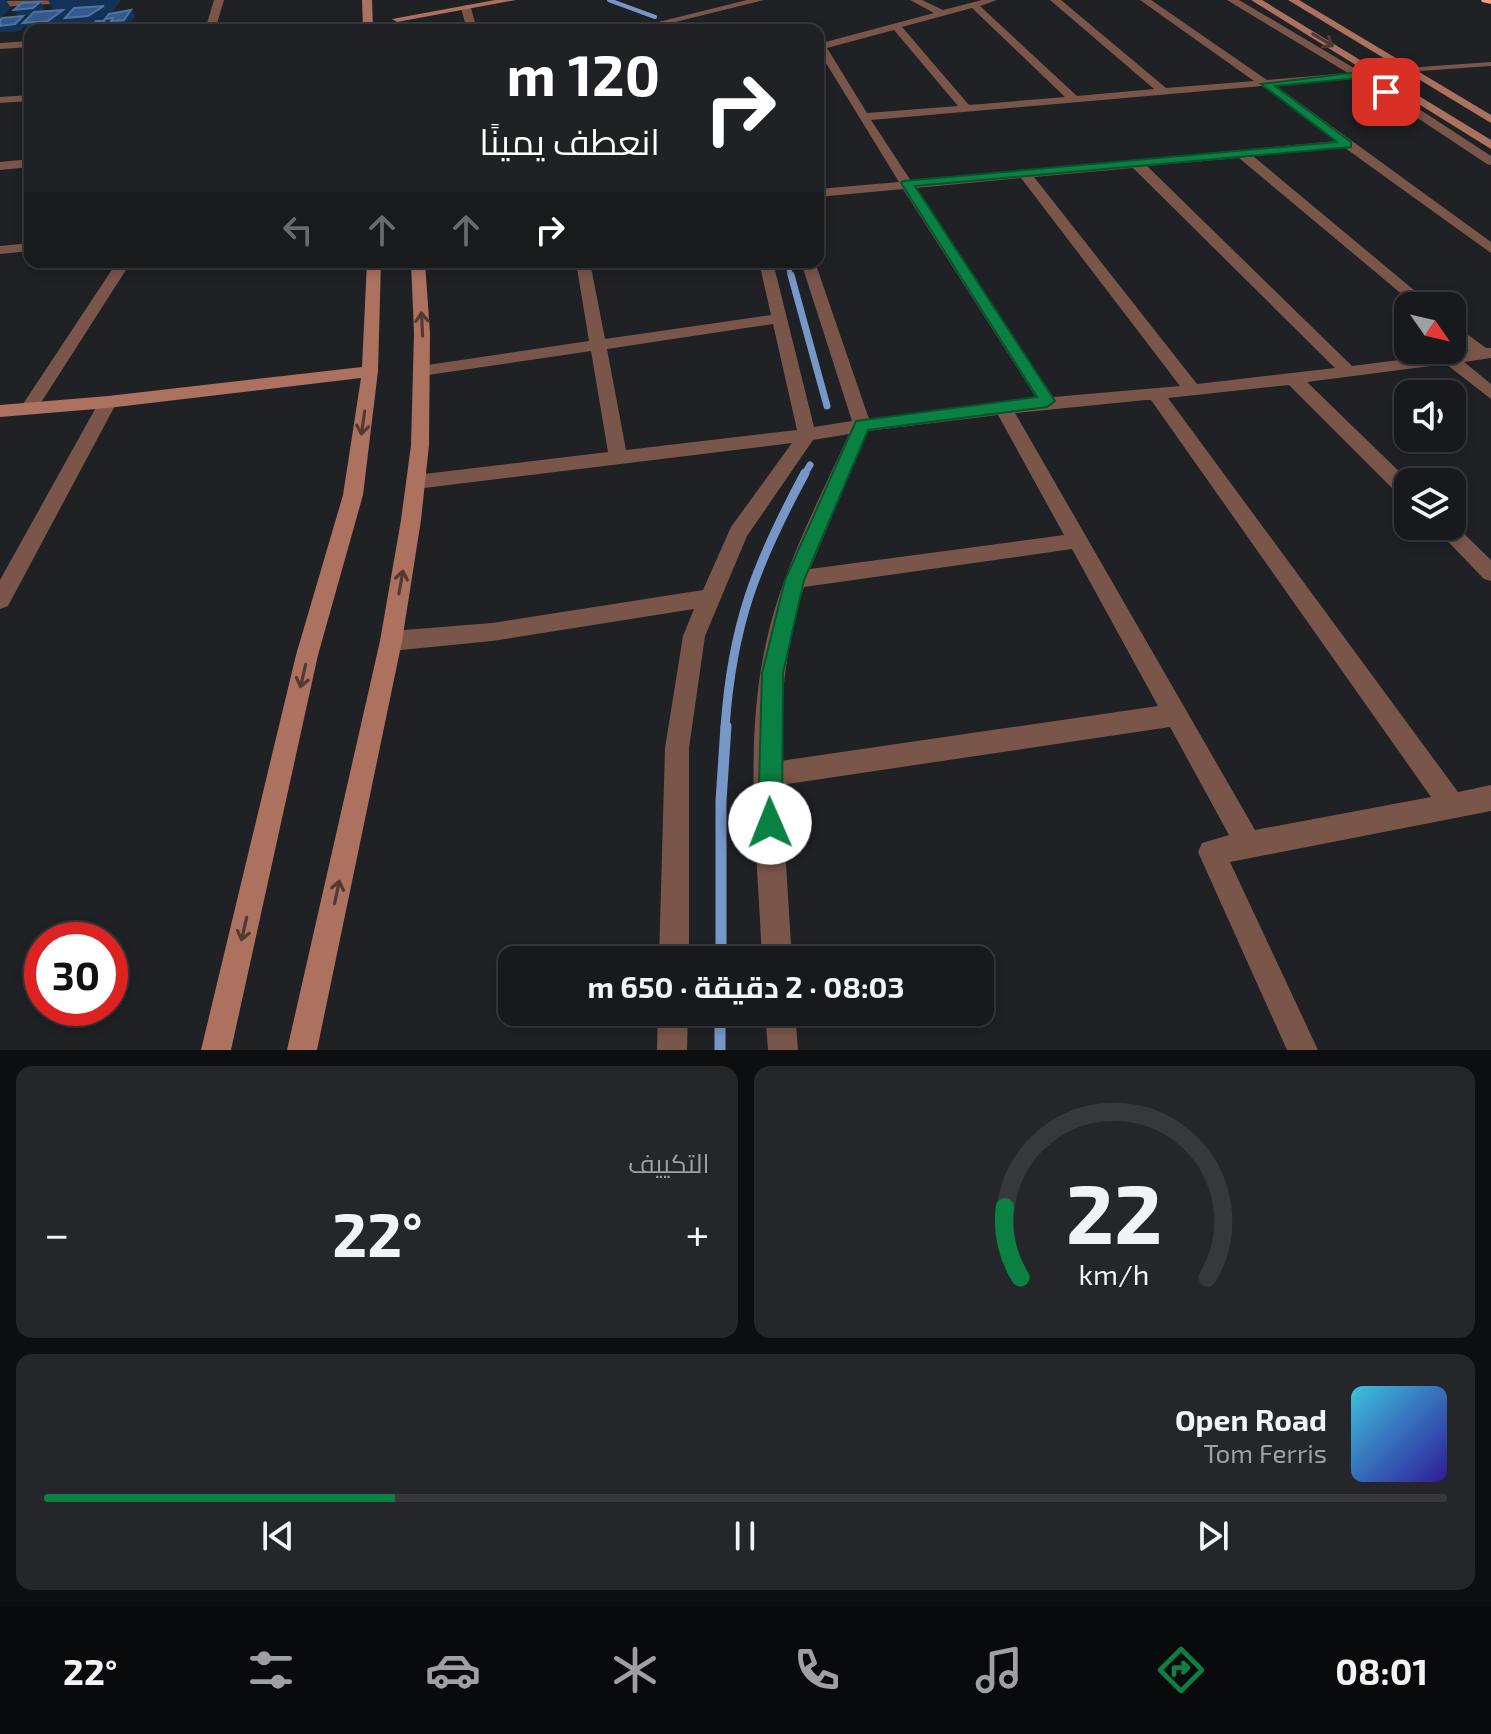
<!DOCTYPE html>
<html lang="ar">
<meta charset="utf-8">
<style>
body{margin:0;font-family:"Exo 2",Cairo,sans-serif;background:#242629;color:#f1f3f6;direction:rtl;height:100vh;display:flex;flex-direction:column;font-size:30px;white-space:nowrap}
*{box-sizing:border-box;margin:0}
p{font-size:26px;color:#9ea0a3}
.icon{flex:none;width:44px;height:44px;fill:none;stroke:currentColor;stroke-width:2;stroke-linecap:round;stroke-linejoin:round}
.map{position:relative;height:1050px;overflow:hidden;direction:ltr}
.sheet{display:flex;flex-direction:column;gap:16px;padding:16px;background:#0d0e0f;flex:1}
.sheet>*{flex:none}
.hud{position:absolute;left:24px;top:24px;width:800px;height:244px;border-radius:16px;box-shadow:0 4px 12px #0003,0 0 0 2px #36383b;direction:rtl;background:#202124;color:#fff;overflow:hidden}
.needle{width:52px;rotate:124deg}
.controls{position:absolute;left:1394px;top:292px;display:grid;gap:16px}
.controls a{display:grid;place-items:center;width:72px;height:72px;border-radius:16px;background:#17191c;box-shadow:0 4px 12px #0003,0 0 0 2px #36383b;font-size:40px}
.speed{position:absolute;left:24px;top:922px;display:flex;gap:16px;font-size:40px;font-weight:700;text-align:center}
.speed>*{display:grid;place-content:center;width:104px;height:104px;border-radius:50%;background:#17191c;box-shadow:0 4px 12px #0003,0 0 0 2px #36383b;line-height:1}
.speed .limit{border:12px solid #d22;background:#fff;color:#111}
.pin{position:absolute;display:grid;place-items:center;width:68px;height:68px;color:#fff;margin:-34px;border-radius:16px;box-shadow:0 4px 12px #0006}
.me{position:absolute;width:88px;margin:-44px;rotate:359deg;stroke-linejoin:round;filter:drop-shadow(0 0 6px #0008)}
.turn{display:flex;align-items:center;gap:28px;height:168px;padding:0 32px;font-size:36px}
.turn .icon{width:104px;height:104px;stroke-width:2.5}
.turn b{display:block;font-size:56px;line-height:68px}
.lanes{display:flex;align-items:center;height:76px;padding:0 32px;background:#0003;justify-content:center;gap:40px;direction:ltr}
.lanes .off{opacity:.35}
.big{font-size:60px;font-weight:700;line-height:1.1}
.sheet .card{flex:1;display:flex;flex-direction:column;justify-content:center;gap:12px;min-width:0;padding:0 28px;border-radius:16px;background:#242629}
.sheet .dial{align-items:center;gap:0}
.dial svg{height:208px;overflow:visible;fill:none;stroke:#36383b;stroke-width:7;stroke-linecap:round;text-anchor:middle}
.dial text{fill:#f1f3f6;stroke:none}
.song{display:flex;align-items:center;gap:24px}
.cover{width:96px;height:96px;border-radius:12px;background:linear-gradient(135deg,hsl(190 70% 55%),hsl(250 70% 35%))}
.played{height:8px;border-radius:4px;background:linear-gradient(90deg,#0b8043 25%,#36383b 25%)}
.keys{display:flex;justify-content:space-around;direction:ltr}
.heat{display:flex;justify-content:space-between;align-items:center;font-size:44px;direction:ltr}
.sheet .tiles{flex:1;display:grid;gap:16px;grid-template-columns:1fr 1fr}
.card:last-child{grid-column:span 2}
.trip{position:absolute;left:498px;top:946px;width:496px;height:80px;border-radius:16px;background:#17191c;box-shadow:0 4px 12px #0003,0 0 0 2px #36383b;font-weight:700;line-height:80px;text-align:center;direction:rtl}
.tabs{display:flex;height:128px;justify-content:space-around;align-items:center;background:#090a0b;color:#9ea0a3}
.tabs .icon{width:56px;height:56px}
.tabs .active{color:#0b8043}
.tabs b{font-size:36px;color:#f1f3f6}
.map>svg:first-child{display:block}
</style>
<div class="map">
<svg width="1491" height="1050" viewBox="0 0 1491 1050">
<rect width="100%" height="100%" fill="#1f2125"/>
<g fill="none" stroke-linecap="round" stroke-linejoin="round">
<g stroke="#7697c7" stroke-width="4">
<path d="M609 0 655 17"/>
<path d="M676 25 686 30"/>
</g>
<path stroke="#7697c7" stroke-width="5" d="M787 262 791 277"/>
<g stroke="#7697c7" stroke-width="7">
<path d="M791 275 827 406"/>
<path d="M804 475 810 465"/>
</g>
<path stroke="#7697c7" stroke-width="9" d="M725 728C732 624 756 564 805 473"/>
<g stroke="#7697c7" stroke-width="11">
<path d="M721 960V801L726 726"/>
<path d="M720 1012V1050"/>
</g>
<path fill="#7a554a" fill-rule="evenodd" d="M1491 62V66L1406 72 1403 70 1406 68Z"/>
<g fill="#7a554a" fill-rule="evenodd">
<path d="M73 0 68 3 0 7V1Z"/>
<path d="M214 0H224L215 30H205Z"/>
<path d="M747 0H764L643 30H626Z"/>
<path d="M910 0H922L943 10 982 0H997L980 6 1077 96 1154 89 1050 0H1061L1166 88 1254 81 1140 0H1151L1267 80 1348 73 1227 0H1239L1359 71 1375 67V71L1367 75 1491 156V165L1487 164 1357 78 1275 85 1491 242V253L1345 148 1253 156 1433 306H1416L1239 158 1147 166 1352 366 1469 351 1452 336V323L1486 348H1491V358L1464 362 1491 384V399L1446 364 1307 382 1410 482 1408 499 1401 497 1289 385 1168 398 1458 792 1491 785V811L1230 862 1318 1050H1287L1198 852 1202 843 1229 835 1170 727 781 785 792 960H762C758 857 743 746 766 643 782 570 818 502 849 434L813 440 747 536 705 636 689 748V960H659L665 748 683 636 694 609 492 641 391 651 383 648 380 641 383 634 391 631 492 623 703 590 731 527 792 443 416 489 409 487 406 482 416 475 608 452 591 351 421 376 413 371 421 366 589 341 576 262H590L605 339 771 315 759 262H773L814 427 852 421 801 262H815L869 419 1037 399 903 189 818 197V189L899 182 818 50V44L934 13ZM972 8 1065 97 969 105 902 27ZM894 30 958 106 867 113 827 48ZM1262 86 1336 141 911 181 871 120ZM1133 168 1335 368 1197 384 1034 177ZM1021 178 1180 386 1053 397 916 188ZM773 324 797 430 626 450 607 349ZM1146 400H1151L1431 797 1255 830 1015 413ZM998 415 1064 535 810 569 868 431ZM1072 549 1158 706 780 761C780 701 786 645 804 587Z"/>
<path d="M466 5 471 8 477 30H467L461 8Z"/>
<path d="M30 41V47L0 49V43Z"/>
<path d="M30 95V101L0 103V97Z"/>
<path d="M30 159V167L0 170V162Z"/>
<path d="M30 243V251L0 254V246Z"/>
<path d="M117 262H131L35 412H23L20 408 23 404Z"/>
<path d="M108 396 117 402 8 606 0 609V580L99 402Z"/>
<path d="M1452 522 1491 560V581L1484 579 1433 526H1452Z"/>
<path d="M658 1012H688L687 1050H657Z"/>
<path d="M765 1012H795L798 1050H768Z"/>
</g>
<g fill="#ad7160" fill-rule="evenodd">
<path d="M362 0H372L373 30H363Z"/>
<path d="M495 0H516L397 22 392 19Z"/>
<path d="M1251 0H1262L1491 140V149Z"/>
<path d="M1288 0H1299L1491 115V123Z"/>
<path d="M367 262H381L378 371 363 495 318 655 231 1050H201L296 655 343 495 361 378 108 408 0 417V405L108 396 362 367Z"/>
<path d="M411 262H425L430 333 429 445 421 520 402 641 317 1050H287L380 641 401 520 411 445 414 333Z"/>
</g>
<path fill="#f79b80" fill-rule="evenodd" d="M1481 0H1491V4L1482 2Z"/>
</g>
<path fill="#1c4882" d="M48 0H121L110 14 131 10 135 16 127 26 114 27 113 25H109L106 21 105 22 108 27 89 30 68 24 25 25 19 31 0 32V20H26L31 15 18 16 14 10 40 2 44 8 40 11 54 10Z"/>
<g fill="#143157">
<path d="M0 0H6L11 8 0 18Z"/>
<path d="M48 0H121L109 15 113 18 111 21 113 25H109L106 21 105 22 108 27 105 30H72L68 24 60 30H30V34L25 25 19 31 0 32V26L23 16 27 22 56 14Z"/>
<path d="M40 2 44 8 37 15 18 16 14 10Z"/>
<path d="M131 10 135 16 127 26 124 20Z"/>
</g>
<g fill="#335a8e" stroke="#50729e" stroke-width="2">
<path d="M40 2 33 8 14 10 22 3Z"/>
<path d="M104 6 88 16 65 18 74 8Z"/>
<path d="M63 10 48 21 23 23 34 12Z"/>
<path d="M131 10 124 20 111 21 113 18 105 19 109 14Z"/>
<path d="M23 16 15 24 0 26V20L2 18Z"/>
<path d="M96 21H104L96 30H88Z"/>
</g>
<defs><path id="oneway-shaft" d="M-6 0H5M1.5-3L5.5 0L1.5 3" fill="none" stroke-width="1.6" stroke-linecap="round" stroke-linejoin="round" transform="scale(2)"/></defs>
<g stroke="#533932">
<use href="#oneway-shaft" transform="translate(1323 40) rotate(31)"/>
<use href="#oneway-shaft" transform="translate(422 324) rotate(-93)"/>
<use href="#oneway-shaft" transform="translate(363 423) rotate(98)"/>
<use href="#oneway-shaft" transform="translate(401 582) rotate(-80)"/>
<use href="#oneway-shaft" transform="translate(303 676) rotate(103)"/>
<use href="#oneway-shaft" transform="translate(337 892) rotate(-78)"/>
<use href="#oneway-shaft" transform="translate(244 929) rotate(103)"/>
</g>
<path fill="#0b8043" stroke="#07532c" stroke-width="2" d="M1359 72 1391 92 1382 94 1358 78 1275 86 1351 142V147L915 186 1055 401 1047 407 868 430 804 580 783 673 782 823 778 831 770 835 761 831 758 823 762 673 785 580 856 421 1037 397 901 183 903 181 1337 142 1261 84Z"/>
</svg>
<div class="controls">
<a><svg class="needle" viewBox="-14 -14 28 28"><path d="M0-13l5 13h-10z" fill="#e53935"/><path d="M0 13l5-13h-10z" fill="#9ea0a3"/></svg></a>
<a><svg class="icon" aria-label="sound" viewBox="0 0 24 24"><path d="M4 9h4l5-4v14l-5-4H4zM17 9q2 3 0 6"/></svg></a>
<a><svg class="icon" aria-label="layers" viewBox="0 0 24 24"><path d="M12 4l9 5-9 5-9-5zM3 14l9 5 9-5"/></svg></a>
</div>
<div class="speed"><div class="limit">30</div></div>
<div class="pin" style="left:1386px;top:92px;background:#d93025"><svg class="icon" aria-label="arrive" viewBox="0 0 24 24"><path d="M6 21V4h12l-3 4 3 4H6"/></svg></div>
<svg class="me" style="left:770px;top:823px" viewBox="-20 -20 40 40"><circle r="19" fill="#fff"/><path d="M0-13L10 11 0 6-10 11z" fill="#0b8043"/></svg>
<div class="trip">08:03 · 2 دقيقة · 650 m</div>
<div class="hud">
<div class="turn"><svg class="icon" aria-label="right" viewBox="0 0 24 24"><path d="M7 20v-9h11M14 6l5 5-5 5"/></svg><div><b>120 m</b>انعطف يمينًا</div></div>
<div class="lanes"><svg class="icon off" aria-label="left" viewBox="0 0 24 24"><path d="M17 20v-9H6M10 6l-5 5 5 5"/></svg><svg class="icon off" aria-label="ahead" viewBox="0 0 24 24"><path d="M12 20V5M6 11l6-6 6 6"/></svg><svg class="icon off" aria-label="ahead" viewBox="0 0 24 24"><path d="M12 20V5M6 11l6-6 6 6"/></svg><svg class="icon" aria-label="right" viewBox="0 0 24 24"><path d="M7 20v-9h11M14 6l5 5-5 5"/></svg></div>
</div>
</div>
<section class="sheet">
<div class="tiles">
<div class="card dial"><svg viewBox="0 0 100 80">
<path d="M14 69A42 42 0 1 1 86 69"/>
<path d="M14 69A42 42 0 0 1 8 42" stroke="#0b8043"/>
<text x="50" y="56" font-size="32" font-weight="700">22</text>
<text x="50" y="72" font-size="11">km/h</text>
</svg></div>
<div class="card"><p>التكييف</p>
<div class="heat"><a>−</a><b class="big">22°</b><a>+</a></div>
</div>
<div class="card">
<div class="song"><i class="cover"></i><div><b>Open Road</b><p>Tom Ferris</p></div></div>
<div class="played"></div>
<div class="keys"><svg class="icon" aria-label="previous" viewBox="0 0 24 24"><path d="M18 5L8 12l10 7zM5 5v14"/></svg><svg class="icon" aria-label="pause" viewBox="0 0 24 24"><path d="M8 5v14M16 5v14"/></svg><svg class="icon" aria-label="next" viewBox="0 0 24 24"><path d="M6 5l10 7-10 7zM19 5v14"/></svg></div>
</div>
</div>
</section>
<nav class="tabs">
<b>08:01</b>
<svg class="icon active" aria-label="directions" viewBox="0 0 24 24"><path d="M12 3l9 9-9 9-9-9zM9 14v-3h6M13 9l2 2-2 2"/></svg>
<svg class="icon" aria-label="music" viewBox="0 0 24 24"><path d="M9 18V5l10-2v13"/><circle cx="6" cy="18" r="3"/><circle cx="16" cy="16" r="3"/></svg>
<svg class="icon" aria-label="phone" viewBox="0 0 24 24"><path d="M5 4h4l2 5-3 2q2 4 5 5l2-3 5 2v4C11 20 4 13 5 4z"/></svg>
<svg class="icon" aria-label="climate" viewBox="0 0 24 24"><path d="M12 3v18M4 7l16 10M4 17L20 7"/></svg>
<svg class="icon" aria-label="car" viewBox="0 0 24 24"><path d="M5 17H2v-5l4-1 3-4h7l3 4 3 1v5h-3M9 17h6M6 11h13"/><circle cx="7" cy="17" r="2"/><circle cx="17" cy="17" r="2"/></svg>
<svg class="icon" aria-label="filters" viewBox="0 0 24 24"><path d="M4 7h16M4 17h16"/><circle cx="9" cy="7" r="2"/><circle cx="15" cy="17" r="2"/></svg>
<b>22°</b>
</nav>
